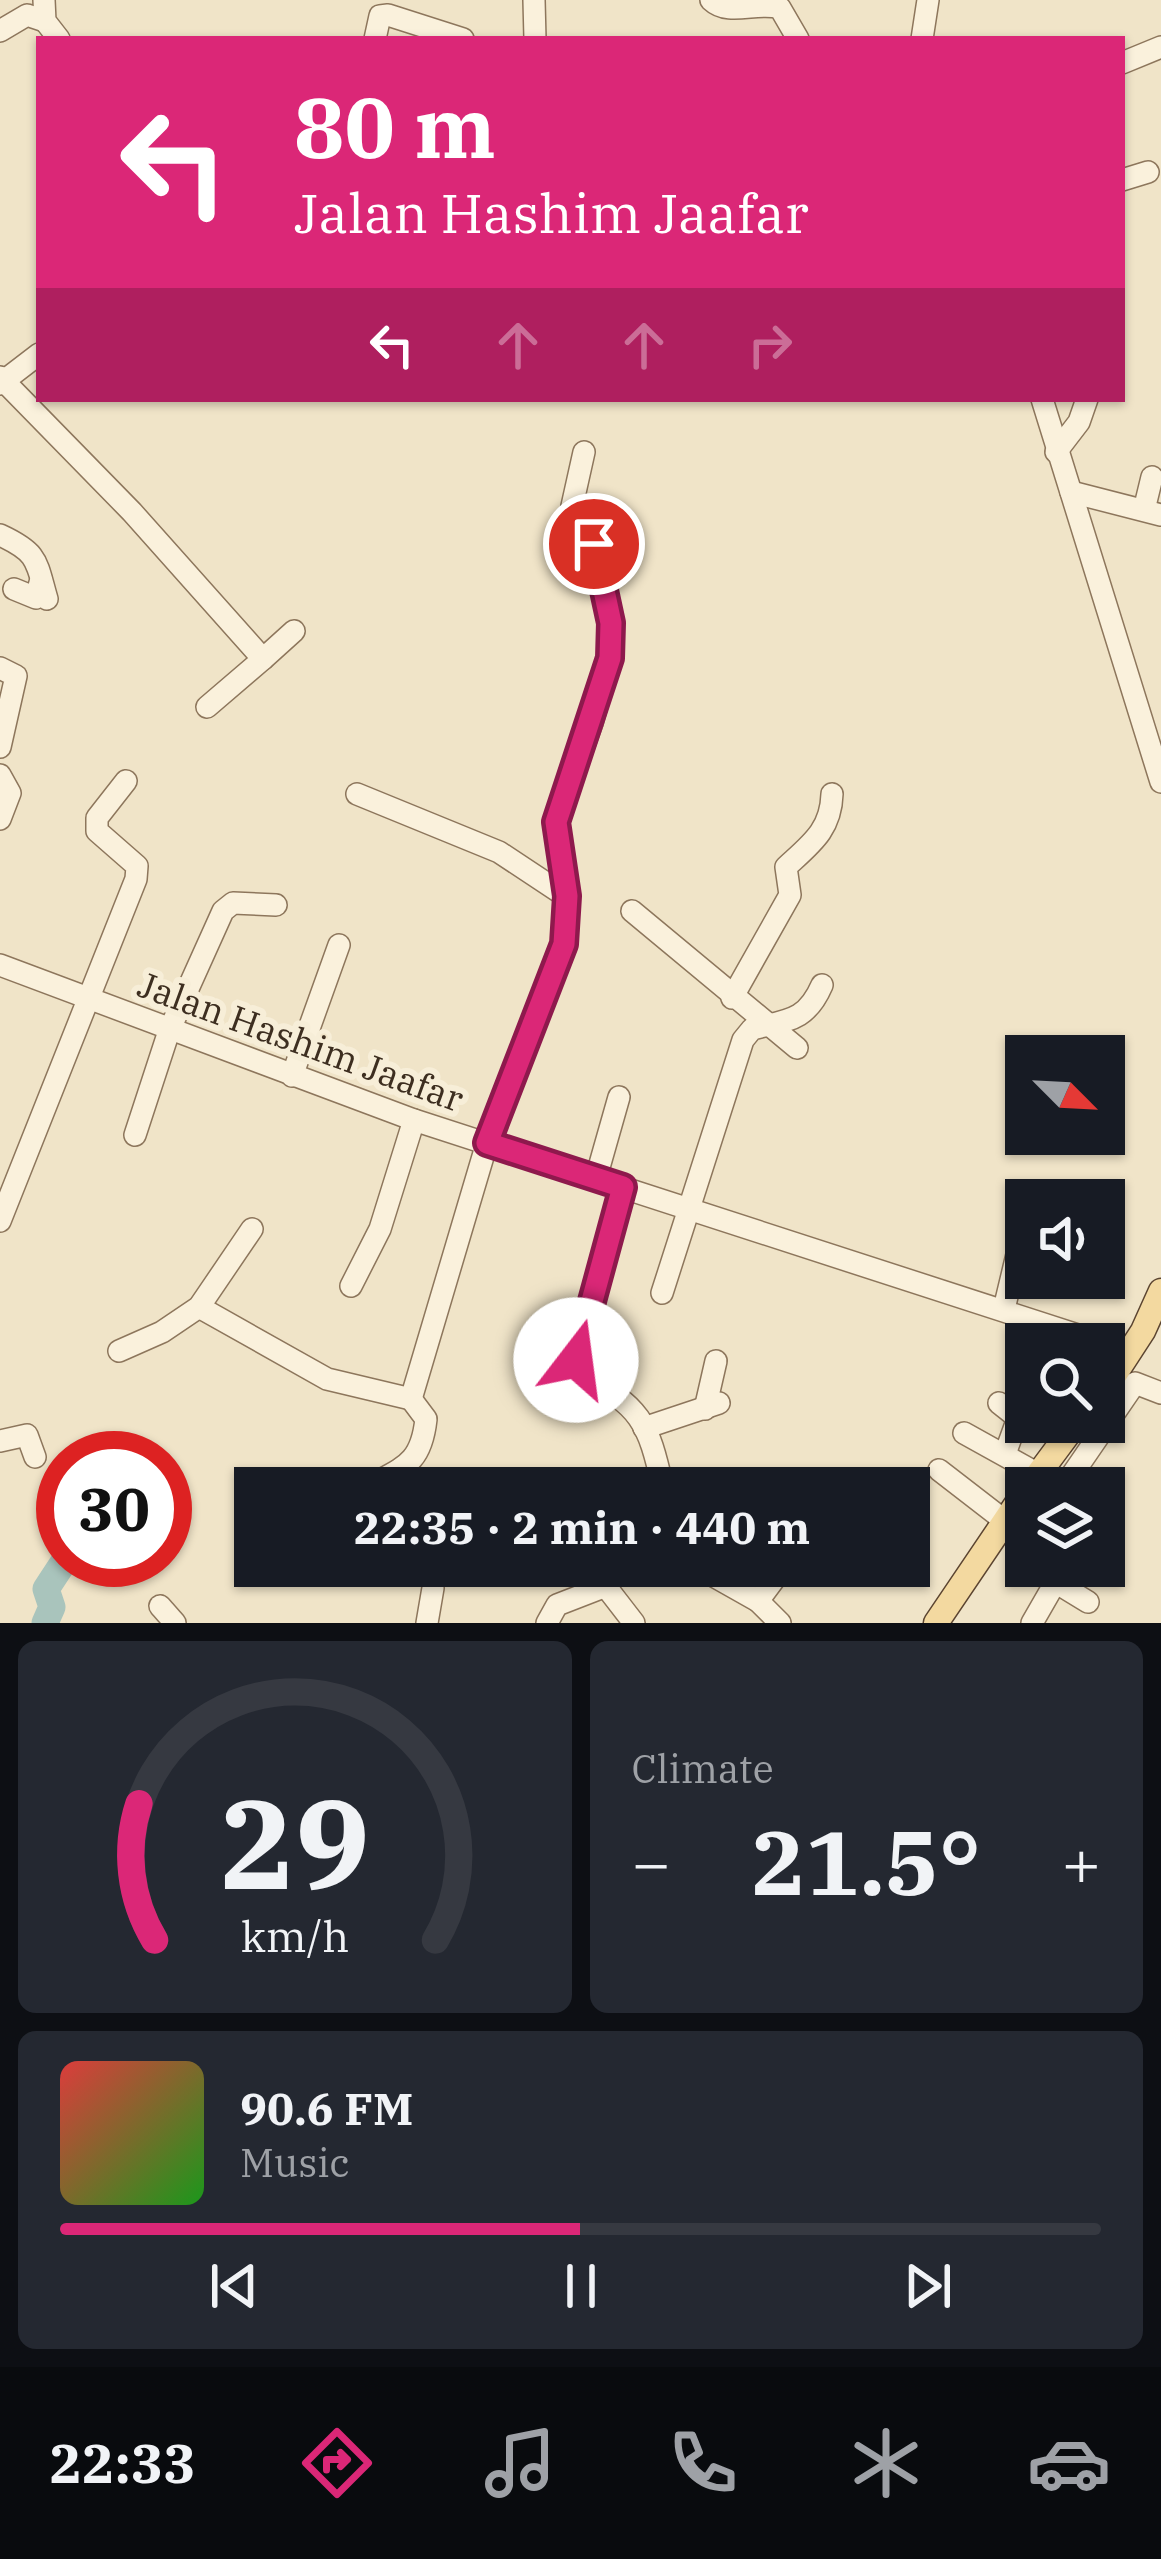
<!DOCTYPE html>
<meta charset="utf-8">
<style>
body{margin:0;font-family:"IBM Plex Serif",serif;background:#242831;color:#f1f3f6;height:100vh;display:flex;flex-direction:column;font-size:45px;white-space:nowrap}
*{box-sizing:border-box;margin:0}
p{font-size:39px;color:#9ea1a6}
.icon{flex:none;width:66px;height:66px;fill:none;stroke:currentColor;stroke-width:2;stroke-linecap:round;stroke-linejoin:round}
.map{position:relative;height:1623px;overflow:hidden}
.drawer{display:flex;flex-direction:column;gap:18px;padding:18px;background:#0d0f14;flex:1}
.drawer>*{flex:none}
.banner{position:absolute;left:36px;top:36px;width:1089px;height:366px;border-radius:0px;box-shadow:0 3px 9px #0004;background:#db2777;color:#fff;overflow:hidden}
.needle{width:78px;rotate:114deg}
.controls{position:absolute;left:1005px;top:1035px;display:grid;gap:24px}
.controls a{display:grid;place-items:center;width:120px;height:120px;border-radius:0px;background:#171b24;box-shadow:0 3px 9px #0004;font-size:60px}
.speed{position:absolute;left:36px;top:1431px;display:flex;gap:24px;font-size:60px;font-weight:700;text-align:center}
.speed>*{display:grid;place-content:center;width:156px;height:156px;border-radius:50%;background:#171b24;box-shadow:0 3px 9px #0004;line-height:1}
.speed .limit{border:18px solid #d22;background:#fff;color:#111}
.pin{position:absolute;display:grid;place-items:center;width:102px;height:102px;color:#fff;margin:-51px;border:6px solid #fff;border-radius:50%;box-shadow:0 3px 12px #0007}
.me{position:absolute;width:132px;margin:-66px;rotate:15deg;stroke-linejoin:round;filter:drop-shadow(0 0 9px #0008)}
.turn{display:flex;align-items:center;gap:42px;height:252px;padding:0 60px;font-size:54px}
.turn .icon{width:156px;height:156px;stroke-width:2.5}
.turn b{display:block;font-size:84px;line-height:102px}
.lanes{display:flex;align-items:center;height:114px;padding:0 60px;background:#0003;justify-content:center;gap:60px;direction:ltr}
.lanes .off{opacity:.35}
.big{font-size:90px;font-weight:700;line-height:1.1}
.drawer .tile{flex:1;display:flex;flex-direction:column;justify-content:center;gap:18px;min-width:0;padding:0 42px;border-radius:18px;background:#242831}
.drawer .dial{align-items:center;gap:0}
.dial svg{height:312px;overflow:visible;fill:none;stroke:#363941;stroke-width:7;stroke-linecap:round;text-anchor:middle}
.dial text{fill:#f1f3f6;stroke:none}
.song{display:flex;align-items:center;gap:36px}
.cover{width:144px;height:144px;border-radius:18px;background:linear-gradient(135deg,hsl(0 70% 55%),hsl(120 70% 35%))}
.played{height:12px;border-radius:6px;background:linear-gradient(90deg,#db2777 50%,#363941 50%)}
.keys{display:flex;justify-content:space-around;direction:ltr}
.heat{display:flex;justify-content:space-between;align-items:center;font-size:66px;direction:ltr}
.drawer .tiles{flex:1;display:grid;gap:18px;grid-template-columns:1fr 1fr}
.tile:last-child{grid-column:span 2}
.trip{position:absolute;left:234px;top:1467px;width:696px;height:120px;border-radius:0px;background:#171b24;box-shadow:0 3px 9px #0004;font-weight:700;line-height:120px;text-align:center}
.menu{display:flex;height:192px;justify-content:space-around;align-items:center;background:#090b0e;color:#9ea1a6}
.menu .icon{width:84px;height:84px}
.menu .on{color:#db2777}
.menu b{font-size:54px;color:#f1f3f6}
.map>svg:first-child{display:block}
</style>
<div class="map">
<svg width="1161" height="1623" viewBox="0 0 1161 1623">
<rect width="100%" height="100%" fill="#f0e4c8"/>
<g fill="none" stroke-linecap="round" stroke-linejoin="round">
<path stroke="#a9c4bc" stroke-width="27" d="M45 1623 52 1607 46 1589 65 1560"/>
<defs>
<g id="minor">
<path d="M44 0 45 21 59 39"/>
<path d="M534 0 535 39"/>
<path d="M711 0C729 17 757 1 780 8L798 39"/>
<path d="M0 31 27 15 45 21"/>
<path d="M375 39 380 16 388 15 463 39"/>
<path d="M922 39 928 0"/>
<path d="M1122 63 1161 47"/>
<path d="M1122 180 1148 172"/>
<path d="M0 377 132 512 263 659 207 707"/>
<path d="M0 384 39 354"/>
<path d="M1042 399 1161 782"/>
<path d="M1056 452 1079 422 1087 399"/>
<path d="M1071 492 1161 515"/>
<path d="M1144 510 1152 477"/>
<path d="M0 535C39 553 36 561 47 599"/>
<path d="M14 589 36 598 41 579"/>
<path d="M263 659 294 631"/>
<path d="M0 668 16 676 0 747"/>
<path d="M0 775 10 793 0 819"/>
<path d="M357 794 499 852 567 897"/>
<path d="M632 911 797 1048"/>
<path d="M0 965 414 1120 1130 1352"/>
<path d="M732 998 790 895 786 867C811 844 831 830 832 794"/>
<path d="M292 1076 339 945"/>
<path d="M135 1135 169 1031 223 911 233 903 276 905"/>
<path d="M596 1178 619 1097"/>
<path d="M623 1187 576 1361 579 1374C641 1406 648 1421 663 1488"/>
<path d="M0 1221 136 879 137 866 97 831V818L126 781"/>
<path d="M351 1286 380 1229 414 1120"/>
<path d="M662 1293 743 1040 752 1029C787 1020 806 1022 822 985"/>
<path d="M199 1307 327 1379 411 1399 487 1143 564 944 567 897 556 822 592 723 610 657 612 623 594 544 572 506 584 452"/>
<path d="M1004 1309 1026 1217"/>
<path d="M119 1351 162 1332 199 1307 252 1229"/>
<path d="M999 1403 1018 1418 1005 1454"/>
<path d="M705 1409 716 1361"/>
<path d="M644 1428 719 1403"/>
<path d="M964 1433 1038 1474"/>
<path d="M0 1441 27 1435 35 1457"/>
<path d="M939 1470 1005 1521"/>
<path d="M366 1488C403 1467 421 1465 426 1419L411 1399"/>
<path d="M826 1488 828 1481"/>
<path d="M1063 1488 1135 1383 1161 1393"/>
<path d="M1026 1543 1020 1555 1026 1564"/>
<path d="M590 1566 634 1623"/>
<path d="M696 1566 758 1601 780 1623"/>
<path d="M1029 1566 1088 1602"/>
<path d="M758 1601 784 1566"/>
<path d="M160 1606 175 1623"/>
<path d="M427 1623 433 1588"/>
<path d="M547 1623 557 1605 606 1586"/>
<path d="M1032 1623 1055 1583"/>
</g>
<g id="major">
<path d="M1104 1391 1143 1331 1161 1291"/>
<path d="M1028 1488 1077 1422"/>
<path d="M936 1623 1026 1490"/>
</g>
</defs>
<use href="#minor" stroke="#8d765c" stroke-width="24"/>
<use href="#major" stroke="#5b4430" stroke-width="27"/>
<use href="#minor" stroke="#faf1dc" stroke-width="21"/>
<use href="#major" stroke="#f3d9a0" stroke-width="24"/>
</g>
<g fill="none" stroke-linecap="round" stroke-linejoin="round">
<defs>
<path id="route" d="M576 1360 623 1187 487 1143 564 944 567 896 556 822 610 658 611 623 594 544"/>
</defs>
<use href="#route" stroke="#8e194d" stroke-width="30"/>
<use href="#route" stroke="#db2777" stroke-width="21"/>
</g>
<g text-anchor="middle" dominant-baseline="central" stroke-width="12" stroke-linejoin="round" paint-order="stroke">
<g font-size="36" fill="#3d2e20" stroke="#f7eed8">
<text transform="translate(301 1041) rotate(20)">Jalan Hashim Jaafar</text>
</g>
</g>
</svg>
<div class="controls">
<a><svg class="needle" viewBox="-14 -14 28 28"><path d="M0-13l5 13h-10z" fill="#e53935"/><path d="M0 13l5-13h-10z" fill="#9ea1a6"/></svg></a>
<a><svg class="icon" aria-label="sound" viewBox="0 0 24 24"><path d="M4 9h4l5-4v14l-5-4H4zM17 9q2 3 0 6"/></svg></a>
<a><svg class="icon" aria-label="search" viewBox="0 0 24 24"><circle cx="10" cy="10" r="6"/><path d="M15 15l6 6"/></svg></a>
<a><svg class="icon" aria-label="layers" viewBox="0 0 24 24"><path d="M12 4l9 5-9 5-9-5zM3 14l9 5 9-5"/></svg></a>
</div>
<div class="speed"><div class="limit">30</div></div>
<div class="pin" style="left:594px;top:544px;background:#d93025"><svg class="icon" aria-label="arrive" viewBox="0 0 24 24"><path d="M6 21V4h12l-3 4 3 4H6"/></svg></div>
<svg class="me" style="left:576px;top:1360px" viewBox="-20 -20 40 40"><circle r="19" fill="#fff"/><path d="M0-13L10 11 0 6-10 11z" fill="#db2777"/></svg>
<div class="trip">22:35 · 2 min · 440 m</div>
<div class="banner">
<div class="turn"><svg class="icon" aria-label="left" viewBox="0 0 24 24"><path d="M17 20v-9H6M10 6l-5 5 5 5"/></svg><div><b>80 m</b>Jalan Hashim Jaafar</div></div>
<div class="lanes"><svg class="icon" aria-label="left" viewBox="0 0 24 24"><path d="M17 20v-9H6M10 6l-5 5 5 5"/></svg><svg class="icon off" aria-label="ahead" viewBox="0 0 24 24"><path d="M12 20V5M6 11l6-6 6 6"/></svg><svg class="icon off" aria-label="ahead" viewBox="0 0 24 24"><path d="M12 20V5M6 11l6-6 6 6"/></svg><svg class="icon off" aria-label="right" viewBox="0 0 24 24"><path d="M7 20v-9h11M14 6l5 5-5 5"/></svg></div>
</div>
</div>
<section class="drawer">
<div class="tiles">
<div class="tile dial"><svg viewBox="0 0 100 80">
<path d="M14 69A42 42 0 1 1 86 69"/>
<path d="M14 69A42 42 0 0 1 10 34" stroke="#db2777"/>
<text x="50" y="56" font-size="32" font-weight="700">29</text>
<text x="50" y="72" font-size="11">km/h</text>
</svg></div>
<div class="tile"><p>Climate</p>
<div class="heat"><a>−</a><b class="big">21.5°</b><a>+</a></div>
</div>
<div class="tile">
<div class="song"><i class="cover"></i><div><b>90.6 FM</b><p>Music</p></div></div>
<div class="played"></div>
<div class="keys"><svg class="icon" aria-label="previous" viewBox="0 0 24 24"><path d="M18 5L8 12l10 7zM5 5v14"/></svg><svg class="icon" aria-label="pause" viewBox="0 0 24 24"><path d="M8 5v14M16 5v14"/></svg><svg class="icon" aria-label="next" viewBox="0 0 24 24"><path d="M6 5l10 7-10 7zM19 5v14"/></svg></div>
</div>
</div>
</section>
<nav class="menu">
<b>22:33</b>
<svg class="icon on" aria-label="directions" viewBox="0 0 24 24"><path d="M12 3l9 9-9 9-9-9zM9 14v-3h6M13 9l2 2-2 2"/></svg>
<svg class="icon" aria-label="music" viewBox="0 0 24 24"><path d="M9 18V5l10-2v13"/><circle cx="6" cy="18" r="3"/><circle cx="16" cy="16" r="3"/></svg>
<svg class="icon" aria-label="phone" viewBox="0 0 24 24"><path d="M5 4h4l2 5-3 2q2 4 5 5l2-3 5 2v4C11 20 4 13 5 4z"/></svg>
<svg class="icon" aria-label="climate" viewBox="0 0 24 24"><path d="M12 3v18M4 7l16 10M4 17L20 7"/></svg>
<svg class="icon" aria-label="car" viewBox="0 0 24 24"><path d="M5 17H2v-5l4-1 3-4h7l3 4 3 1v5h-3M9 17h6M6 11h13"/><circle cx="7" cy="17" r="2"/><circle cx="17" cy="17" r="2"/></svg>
</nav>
